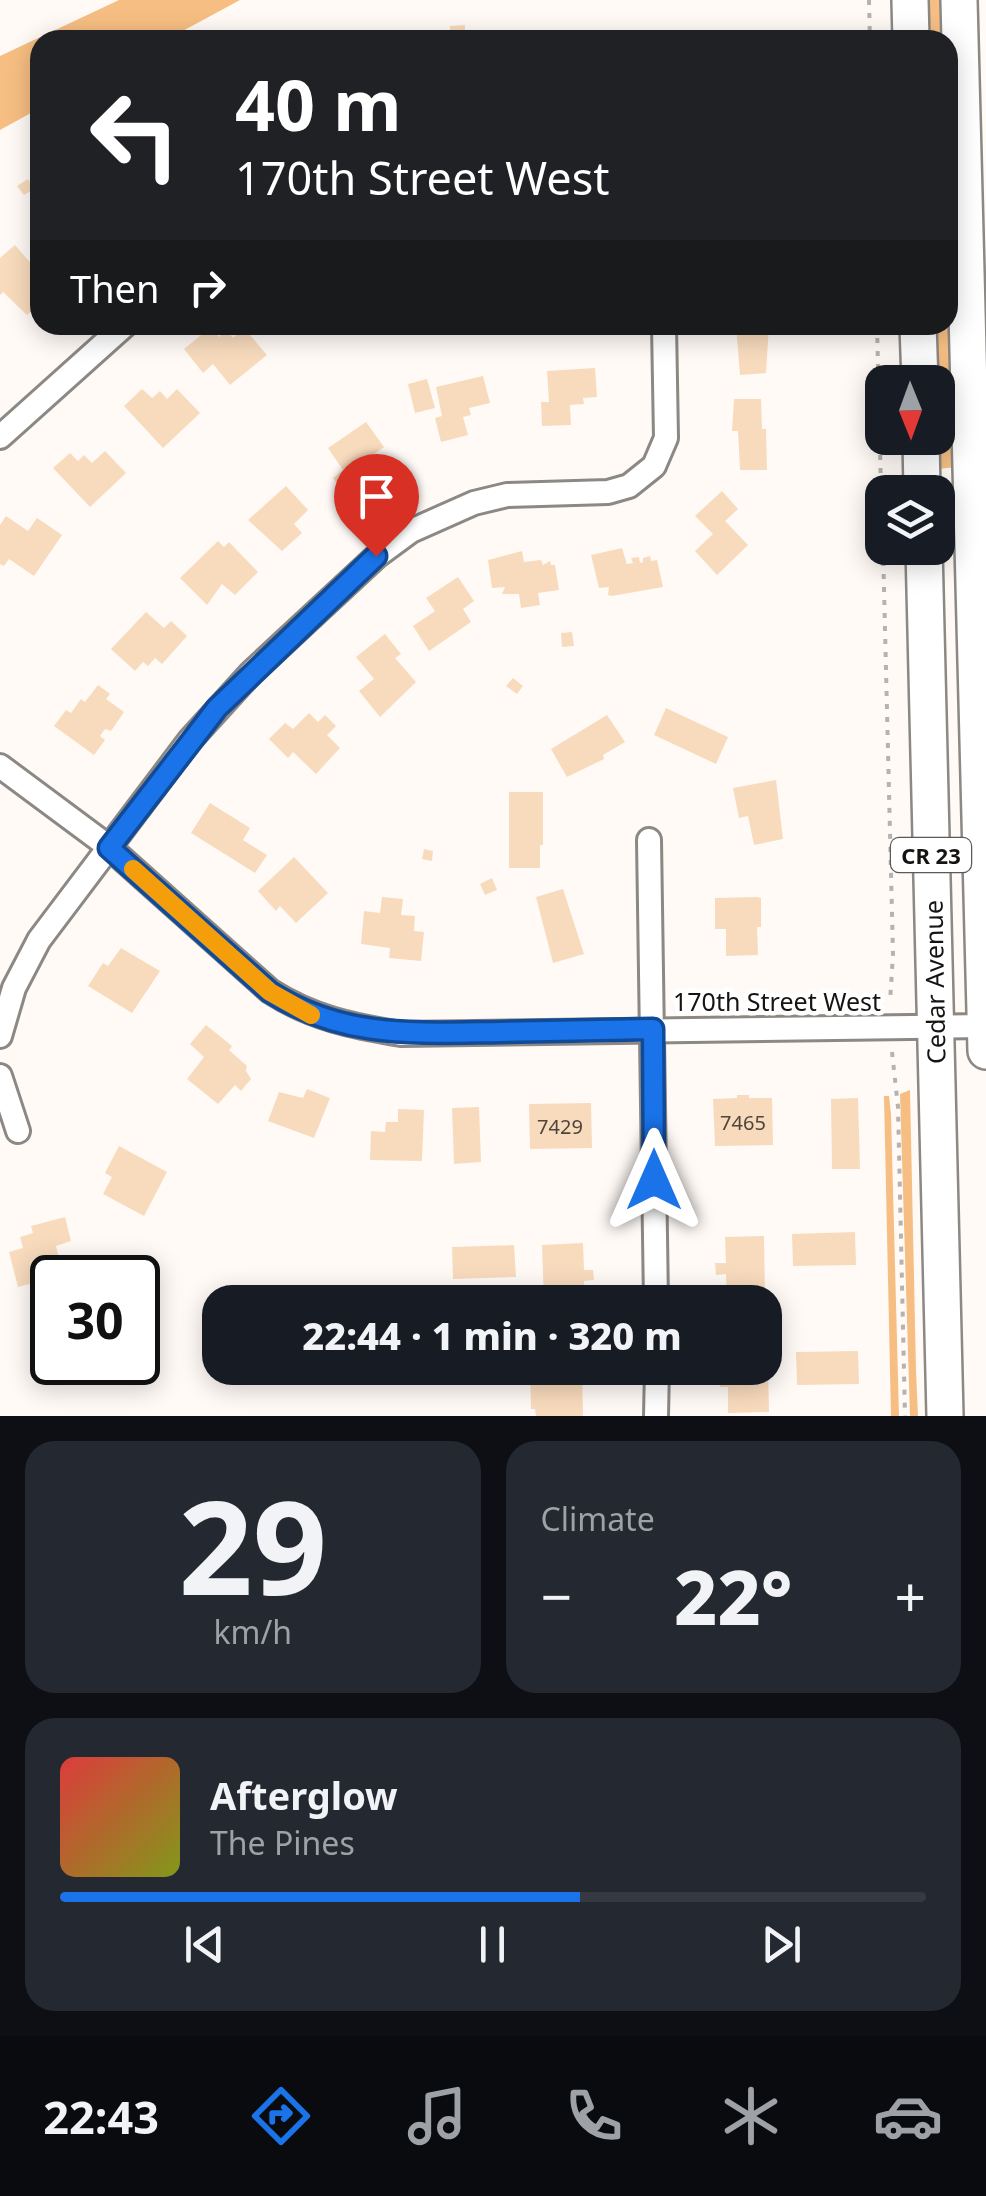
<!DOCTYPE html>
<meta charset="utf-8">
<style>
body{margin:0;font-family:"Noto Sans",sans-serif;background:#242831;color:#f1f3f6;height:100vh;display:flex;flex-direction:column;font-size:38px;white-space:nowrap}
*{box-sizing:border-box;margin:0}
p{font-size:32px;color:#9ea1a6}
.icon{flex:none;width:55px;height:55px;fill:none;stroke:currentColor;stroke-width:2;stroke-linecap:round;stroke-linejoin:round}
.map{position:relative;height:1416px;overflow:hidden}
.drawer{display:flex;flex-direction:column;gap:25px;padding:25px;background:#0d0f14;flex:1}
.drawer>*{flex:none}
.guide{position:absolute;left:30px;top:30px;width:928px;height:305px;border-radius:30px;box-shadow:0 5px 25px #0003;background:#202124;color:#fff;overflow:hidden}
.needle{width:65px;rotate:179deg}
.tools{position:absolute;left:865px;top:365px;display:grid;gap:20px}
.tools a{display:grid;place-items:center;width:90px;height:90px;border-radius:20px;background:#171b24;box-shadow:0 5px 25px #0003;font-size:50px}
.speed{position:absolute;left:30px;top:1255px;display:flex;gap:20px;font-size:50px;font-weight:700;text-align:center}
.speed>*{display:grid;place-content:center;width:130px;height:130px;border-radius:50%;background:#171b24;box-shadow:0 5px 25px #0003;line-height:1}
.speed .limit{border:5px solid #111;border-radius:15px;background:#fff;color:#111}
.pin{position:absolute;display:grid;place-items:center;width:85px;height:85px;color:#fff;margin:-102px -42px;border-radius:50% 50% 50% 0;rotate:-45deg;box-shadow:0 0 10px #0007}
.pin .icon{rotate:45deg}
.me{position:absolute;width:110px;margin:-55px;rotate:0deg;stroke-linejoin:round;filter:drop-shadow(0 0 8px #0008)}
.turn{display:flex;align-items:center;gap:35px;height:210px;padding:0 40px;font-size:45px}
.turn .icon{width:130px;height:130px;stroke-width:2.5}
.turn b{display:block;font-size:70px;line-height:85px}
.then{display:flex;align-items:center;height:95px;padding:0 40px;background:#0003;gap:20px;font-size:38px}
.big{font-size:75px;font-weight:800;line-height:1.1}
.drawer .card{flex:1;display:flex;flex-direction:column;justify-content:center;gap:15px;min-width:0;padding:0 35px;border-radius:30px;background:#242831}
.drawer .dial{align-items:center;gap:0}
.dial b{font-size:130px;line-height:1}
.song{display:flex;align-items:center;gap:30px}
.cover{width:120px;height:120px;border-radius:15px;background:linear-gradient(135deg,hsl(0 70% 55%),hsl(70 70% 35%))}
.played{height:10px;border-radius:5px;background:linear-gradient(90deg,#1a73e8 60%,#363941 60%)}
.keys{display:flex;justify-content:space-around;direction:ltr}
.heat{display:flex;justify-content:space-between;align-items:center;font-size:55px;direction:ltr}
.drawer .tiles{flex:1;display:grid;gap:25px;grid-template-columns:1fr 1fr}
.card:last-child{grid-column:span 2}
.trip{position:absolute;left:202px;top:1285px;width:580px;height:100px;border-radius:30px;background:#171b24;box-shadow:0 5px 25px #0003;font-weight:800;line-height:100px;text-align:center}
.tabs{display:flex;height:160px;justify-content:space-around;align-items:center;background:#090b0e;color:#9ea1a6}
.tabs .icon{width:70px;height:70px}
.tabs .active{color:#1a73e8}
.tabs b{font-size:45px;color:#f1f3f6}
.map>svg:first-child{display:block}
</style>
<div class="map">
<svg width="986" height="1416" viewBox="0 0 986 1416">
<rect width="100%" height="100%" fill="#fffaf6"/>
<g fill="#f6be82">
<path d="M119 0H240L166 40H40V108L0 130V56Z"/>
<path d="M925 0H945L946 40H926Z"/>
<path d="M948 105 957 467 937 469 938 382H935L934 325H948Z"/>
<path d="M910 1090 916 1371 918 1416H910L900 1094Z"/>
<path d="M884 1096H889L891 1114 899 1416H891Z"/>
</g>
<g fill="#f8dbbd">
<path d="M465 25V40H450V26Z"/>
<path d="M590 36V40H564V37Z"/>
<path d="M28 179 34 189 24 195 17 186Z"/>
<path d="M15 245 40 274V289L34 294 40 304 27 315 3 292 0 295V258Z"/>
<path d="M736 325H769L766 373 740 375Z"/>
<path d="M211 327 219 337 227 330 233 338 244 328 267 355 230 385 213 364 203 373 184 349Z"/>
<path d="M595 368 597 397 583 398 584 404 570 405 571 425 542 426 541 402H549L547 371Z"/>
<path d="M483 376 490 403 469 408 471 415 463 417 468 435 441 442 435 418 442 416 436 387Z"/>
<path d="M427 379 435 408 415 413 408 384Z"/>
<path d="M142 389 152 398 160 391 167 399 177 389 200 413 163 448 124 406Z"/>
<path d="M734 399H761L762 429H766L767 470H740L738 431H732Z"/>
<path d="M366 422 384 447 361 463 371 477 345 495 333 478 343 470 328 448Z"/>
<path d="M105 451 126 473 90 507 53 468 70 453 78 461 84 455 92 463Z"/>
<path d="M286 486 308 510 294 524 302 533 282 551 248 520Z"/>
<path d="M722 491 738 509 725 521 748 545 717 575 695 551 713 534 695 516Z"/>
<path d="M6 516 28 531 37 518 62 535 34 576 9 559 4 566 0 564V525Z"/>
<path d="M218 541 224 547 229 542 258 572 235 595 222 584 207 605 180 578Z"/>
<path d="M622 548 627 564 633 563 631 558 639 557 640 563 643 562V558L650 556 651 561 657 560 663 587 612 596 608 595 609 587 599 588 591 555Z"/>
<path d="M522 551 524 562 541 560 543 565 550 561 551 565H555L559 590 538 593 540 605 521 608 519 594H502L505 587 492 588 488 560Z"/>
<path d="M458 577 474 601 463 609 471 622 429 651 413 626 435 611 426 598Z"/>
<path d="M146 612 164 628 171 621 187 636 162 664 155 658 148 666 143 662 135 671 111 649Z"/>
<path d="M572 632 574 646 562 647 561 633Z"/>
<path d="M385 634 401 654 395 658 416 682 380 717 359 691 374 679 356 657Z"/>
<path d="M513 678 523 686 517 694 506 686Z"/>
<path d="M98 685 110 694 106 699 124 712 111 731 105 729 100 736 105 740 94 755 54 726 66 710 71 713 81 699 85 702Z"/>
<path d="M666 708 728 737 716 764 654 735Z"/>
<path d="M309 713 318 722 325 715 336 726 327 735 340 748 316 774 293 752 288 758 269 739 285 723 293 729Z"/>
<path d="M607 715 625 742 603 755 604 759 567 777 551 749Z"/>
<path d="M776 780 783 839 754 845 748 816 739 818 733 788Z"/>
<path d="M509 792H543V845H540V868H509Z"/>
<path d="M210 803 250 828 243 840 267 855 255 873 191 833Z"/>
<path d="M424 849 433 851 432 861 422 859Z"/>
<path d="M294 857 328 893 296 923 280 906 276 911 258 891Z"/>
<path d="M492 878 497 890 485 895 480 884Z"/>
<path d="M563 889 584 954 553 963 536 897Z"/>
<path d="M382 897 403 899 401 915 415 916 414 931 424 932 421 961 389 958 390 948 361 944 364 911 380 913Z"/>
<path d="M757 897 761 898V927H757L758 955 726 956V929H715V898Z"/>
<path d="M121 948 160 971 132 1013 88 986 103 963 108 966Z"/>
<path d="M206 1025 232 1046 229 1050 247 1066 246 1071 251 1079 241 1091 235 1085 218 1104 187 1079 204 1057 190 1044Z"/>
<path d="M307 1089 330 1098 314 1138 268 1121 279 1092 303 1098Z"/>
<path d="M737 1095H749V1098H772L773 1145 715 1146 713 1099 737 1098Z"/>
<path d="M858 1098 860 1169H832L831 1099Z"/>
<path d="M591 1103 592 1148 530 1149 529 1104Z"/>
<path d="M479 1107 481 1162 454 1164 452 1108Z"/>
<path d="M398 1109 424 1110 422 1161 370 1160 371 1131 385 1132 386 1122H398Z"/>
<path d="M119 1146 167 1172 144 1216 103 1194 112 1177 105 1173Z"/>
<path d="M65 1217 71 1241 56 1246 63 1275 18 1287 9 1252 23 1248 20 1237 33 1233 31 1226Z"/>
<path d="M855 1232 856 1265 793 1266 792 1234Z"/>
<path d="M764 1236 765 1297 727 1298 726 1274 716 1275 715 1263H726L725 1237Z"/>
<path d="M583 1243 584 1270H593L594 1280 584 1281 585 1302H544L542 1245Z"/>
<path d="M514 1245 516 1277 453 1279 452 1247Z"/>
<path d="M858 1351 859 1384 797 1385 796 1352Z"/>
<path d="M530 1368H582L583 1416H536L535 1409H531Z"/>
<path d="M728 1368H768L769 1412 728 1413V1387H720L719 1376H728Z"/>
</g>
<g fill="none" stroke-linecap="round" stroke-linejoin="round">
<defs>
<g id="street">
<path d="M0 437 125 325"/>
<path d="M0 766 109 847 270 991C312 1018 352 1026 401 1034L985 1026"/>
<path d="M649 840 656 1302"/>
<path d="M0 1036 14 988 39 940 190 740 251 673 377 556 411 531 474 503 507 495 608 492 629 486 654 466 666 438 664 325"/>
<path d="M0 1076 18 1131"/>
<path d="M656 1416 657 1368"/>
</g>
<g id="primary">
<path d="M910 0 911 40"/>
<path d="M959 0 986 1051"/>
<path d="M918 325 920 382"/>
<path d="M921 438 922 492"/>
<path d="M924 548 945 1416"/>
</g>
</defs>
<use href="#street" stroke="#8c8884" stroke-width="28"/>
<use href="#primary" stroke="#8c8884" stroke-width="40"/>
<g stroke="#b6b2ae" stroke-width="4" stroke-dasharray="5 8" stroke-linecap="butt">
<path d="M869 0 870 40"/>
<path d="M877 325 882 530"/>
<path d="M883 548 893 954 890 1002"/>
<path d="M892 1052 898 1107 905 1416"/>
</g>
<use href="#street" stroke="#fff" stroke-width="22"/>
<use href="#primary" stroke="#fff" stroke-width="35"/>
</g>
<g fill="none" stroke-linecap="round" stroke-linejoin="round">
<defs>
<path id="route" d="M376 556 217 708 109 848 270 992C344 1039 416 1033 500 1032 551 1031 602 1030 653 1029L654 1180"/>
</defs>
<use href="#route" stroke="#114b97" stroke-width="25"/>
<use href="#route" stroke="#1a73e8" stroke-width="18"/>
<path stroke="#f59e0b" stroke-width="18" d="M133 869 270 992 311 1015"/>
</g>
<g text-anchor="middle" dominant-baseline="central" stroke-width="9" stroke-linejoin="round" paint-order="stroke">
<g font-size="20" fill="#4e463d">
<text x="743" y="1122">7465</text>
<text x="560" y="1126">7429</text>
</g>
<rect fill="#fff" stroke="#5b5a59" stroke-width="2.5" x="891" y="838" width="80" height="34" rx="8"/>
<g font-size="22" font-weight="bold" fill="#151412">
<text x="931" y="855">CR 23</text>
</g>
<g font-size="25" fill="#151412" stroke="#fff">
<text transform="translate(934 982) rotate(-91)">Cedar Avenue</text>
<text x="777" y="1001">170th Street West</text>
</g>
</g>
</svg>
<div class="tools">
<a><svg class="needle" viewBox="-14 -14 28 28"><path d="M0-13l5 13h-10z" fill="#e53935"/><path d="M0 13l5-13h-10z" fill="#9ea1a6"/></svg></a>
<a><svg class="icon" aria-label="layers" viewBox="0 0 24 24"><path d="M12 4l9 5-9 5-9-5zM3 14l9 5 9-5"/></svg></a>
</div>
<div class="speed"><div class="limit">30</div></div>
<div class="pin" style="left:376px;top:556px;background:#d93025"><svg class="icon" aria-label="arrive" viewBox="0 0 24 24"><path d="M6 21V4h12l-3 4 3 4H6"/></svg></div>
<svg class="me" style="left:654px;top:1180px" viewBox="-20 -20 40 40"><path d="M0-17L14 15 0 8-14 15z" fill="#1a73e8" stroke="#fff" stroke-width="4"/></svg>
<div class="trip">22:44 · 1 min · 320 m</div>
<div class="guide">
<div class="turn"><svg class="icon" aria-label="left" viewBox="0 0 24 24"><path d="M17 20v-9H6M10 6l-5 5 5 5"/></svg><div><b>40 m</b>170th Street West</div></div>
<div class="then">Then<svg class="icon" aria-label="right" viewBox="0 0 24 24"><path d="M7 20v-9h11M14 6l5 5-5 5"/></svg></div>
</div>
</div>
<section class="drawer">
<div class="tiles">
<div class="card dial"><b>29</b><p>km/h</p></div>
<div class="card"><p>Climate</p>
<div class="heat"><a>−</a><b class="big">22°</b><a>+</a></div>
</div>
<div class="card">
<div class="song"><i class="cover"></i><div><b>Afterglow</b><p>The Pines</p></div></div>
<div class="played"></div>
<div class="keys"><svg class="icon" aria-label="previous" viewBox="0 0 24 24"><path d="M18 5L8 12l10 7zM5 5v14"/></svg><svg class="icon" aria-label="pause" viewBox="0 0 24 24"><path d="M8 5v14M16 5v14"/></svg><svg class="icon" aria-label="next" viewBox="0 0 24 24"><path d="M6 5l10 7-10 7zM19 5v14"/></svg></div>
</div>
</div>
</section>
<nav class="tabs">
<b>22:43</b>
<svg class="icon active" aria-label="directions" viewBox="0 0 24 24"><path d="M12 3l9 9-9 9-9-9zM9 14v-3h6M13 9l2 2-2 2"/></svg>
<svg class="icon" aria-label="music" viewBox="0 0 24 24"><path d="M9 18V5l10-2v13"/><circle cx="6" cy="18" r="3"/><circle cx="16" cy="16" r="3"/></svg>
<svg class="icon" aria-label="phone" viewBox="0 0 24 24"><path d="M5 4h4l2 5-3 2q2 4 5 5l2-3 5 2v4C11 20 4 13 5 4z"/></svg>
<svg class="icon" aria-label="climate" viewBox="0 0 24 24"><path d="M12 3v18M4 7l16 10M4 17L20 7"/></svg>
<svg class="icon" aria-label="car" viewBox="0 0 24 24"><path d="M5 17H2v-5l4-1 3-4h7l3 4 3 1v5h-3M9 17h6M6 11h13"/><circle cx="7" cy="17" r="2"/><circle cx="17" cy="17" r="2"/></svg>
</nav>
